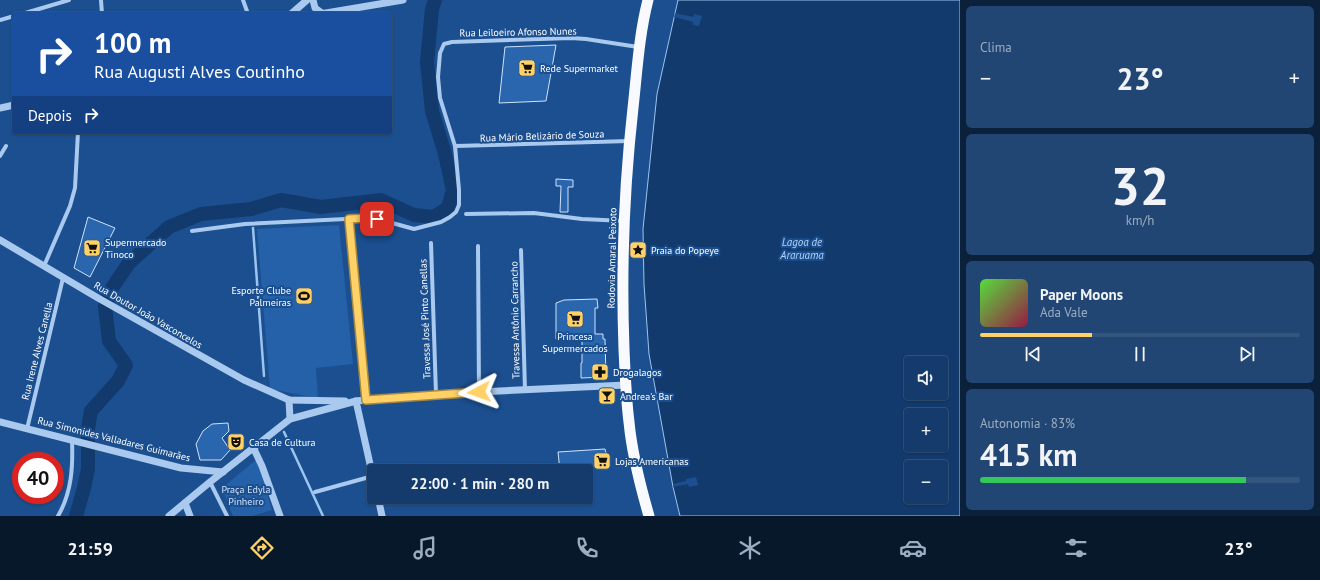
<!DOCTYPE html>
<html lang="pt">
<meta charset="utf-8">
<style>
body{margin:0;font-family:"PT Sans",sans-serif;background:#214673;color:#f1f3f6;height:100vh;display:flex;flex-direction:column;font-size:15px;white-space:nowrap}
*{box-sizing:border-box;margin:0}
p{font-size:13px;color:#9dadc1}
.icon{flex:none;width:22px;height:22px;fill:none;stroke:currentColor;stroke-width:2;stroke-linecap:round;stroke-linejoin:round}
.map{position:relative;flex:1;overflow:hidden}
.drawer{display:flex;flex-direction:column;gap:6px;padding:6px;background:#0b203b;width:360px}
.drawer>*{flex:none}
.top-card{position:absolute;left:12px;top:12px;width:380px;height:122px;border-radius:4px;box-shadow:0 1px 3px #0004,0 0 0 1px #33557e;background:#1a4fa0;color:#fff;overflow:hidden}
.controls{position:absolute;left:904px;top:356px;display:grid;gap:8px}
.controls a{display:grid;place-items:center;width:44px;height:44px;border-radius:4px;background:#143b6b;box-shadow:0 1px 3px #0004,0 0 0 1px #33557e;font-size:20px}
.speed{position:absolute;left:12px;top:452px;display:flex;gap:8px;font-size:20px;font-weight:700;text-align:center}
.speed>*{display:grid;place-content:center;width:52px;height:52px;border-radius:50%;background:#143b6b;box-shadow:0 1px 3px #0004,0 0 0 1px #33557e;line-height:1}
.speed .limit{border:6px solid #d22;background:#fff;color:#111}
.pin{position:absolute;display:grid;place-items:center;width:34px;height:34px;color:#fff;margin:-17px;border-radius:8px;box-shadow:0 2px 6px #0006}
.me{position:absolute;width:44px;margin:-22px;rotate:266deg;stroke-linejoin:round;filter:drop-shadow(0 0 3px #0008)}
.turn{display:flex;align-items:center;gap:14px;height:84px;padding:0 16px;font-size:18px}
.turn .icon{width:52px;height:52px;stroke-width:2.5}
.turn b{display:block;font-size:28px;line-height:34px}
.then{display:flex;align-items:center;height:38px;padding:0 16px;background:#0003;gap:8px;font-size:15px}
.big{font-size:30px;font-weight:600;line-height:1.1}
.drawer .card{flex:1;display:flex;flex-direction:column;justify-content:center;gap:6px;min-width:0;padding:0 14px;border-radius:6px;background:#214673}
.drawer .dial{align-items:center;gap:0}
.dial b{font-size:52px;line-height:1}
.song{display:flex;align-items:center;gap:12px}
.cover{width:48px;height:48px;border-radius:6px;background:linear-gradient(135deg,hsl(110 70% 55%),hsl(340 70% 35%))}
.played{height:4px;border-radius:2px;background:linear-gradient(90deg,#ffd166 35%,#33557e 35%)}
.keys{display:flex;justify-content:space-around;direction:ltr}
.heat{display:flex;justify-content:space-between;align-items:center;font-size:22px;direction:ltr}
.charge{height:6px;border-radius:3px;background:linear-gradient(90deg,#34c759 83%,#33557e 0)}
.trip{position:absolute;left:367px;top:464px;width:226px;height:40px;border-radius:4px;background:#143b6b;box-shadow:0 1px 3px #0004,0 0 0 1px #33557e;font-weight:600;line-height:40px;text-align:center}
.menu{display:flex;height:64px;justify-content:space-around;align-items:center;background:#08182b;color:#9dadc1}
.menu .icon{width:28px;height:28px}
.menu .current{color:#ffd166}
.menu b{font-size:18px;color:#f1f3f6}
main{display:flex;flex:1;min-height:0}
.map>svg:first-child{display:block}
</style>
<main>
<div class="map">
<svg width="960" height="516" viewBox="0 0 960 516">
<rect width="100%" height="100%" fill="#1b4f8f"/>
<g fill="#2461a8">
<path d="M339 225 353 364 316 368 318 398 270 389 257 229Z"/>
<path d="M257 459 272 510 252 516H233L222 488Z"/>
</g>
<path fill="#123a6d" stroke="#9cc4f0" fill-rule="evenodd" d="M678 0H960V516H680L673 487 649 354 644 284 643 229 657 94ZM911 363H941V393H911ZM911 415H941V445H911ZM911 467H941V497H911Z"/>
<g fill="#1b4f8f">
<path d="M675 13 693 17 694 14 702 16 699 26 693 25V22L674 17Z"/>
<path d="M696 477 698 485 689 487 688 484 673 487V484L686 481V479Z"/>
</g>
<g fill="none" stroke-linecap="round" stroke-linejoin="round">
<g stroke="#9cc4f0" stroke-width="2.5">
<path d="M251 209 252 214"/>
<path d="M253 228 264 376"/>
<path d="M284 432 323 516"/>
</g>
<path stroke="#123a6d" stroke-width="14" d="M76 516 84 488 88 469V429L91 411 118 381 126 365 109 341 105 306 112 288 129 263 169 227 201 214 251 209 281 200 321 207 381 200 414 215 434 217 448 208 453 190 445 154 432 111 427 62 432 9 435 0"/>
</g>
<g fill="#2a66ad" stroke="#cfe3fa">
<path d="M556 45 546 101 499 103 505 47Z"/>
<path d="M556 179 573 180V187H568V212H560L561 186H556Z"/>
<path d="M88 217 115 228 90 277 74 268Z"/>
<path d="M597 299 598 308H595V334H603V339H605L606 377 581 378V363H582V338L556 339V303L564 300Z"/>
<path d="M228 423 229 431 222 438 230 450 221 460H200L196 444 203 431 212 424Z"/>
<path d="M605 449 609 465 560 471 558 452Z"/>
</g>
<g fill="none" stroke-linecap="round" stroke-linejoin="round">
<g stroke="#a9c9ee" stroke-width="4">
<path d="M101 0 102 14"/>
<path d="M243 0 248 14"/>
<path d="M22 14 69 0"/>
<path d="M0 20 14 16"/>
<path d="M455 146 629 141"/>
<path d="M0 156 6 146"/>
<path d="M466 214 534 213 582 219 624 221"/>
<path d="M349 219 366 400"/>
<path d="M192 231 245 224 366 218 385 221 414 229 441 222 450 217 456 212 459 205V190L455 146 440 98 438 77 440 53 444 44 452 42 571 38 586 39 638 47"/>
<path d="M431 243 436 394"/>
<path d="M478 246 479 392"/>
<path d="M521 250 525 390"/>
<path d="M44 266 70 206 75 188 78 132"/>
<path d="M27 429 63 278"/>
<path d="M210 482 227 516"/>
<path d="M315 492 373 476"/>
<path d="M58 516C72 492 73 466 72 440"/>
</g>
<g stroke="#a9c9ee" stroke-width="7">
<path d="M313 0 315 8 322 13"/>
<path d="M291 14 307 0"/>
<path d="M320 14 403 0"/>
<path d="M0 108 14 105"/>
<path d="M0 240 98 298 244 380 289 400 345 401"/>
<path d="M289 400 290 419"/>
<path d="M356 401 374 482"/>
<path d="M0 422 181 468 223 472"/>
<path d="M253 447 262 466 280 516"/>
<path d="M378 497 382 516"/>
<path d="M185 503 190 516"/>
<path d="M169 516 210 482 290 419 356 401 375 399 479 392 626 385"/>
</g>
<path stroke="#f8faff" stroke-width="11" d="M648 0C639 35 637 72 633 108 624 188 621 269 624 349 625 373 626 398 629 422 632 454 640 485 649 516"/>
</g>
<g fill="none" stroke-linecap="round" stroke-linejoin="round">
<defs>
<path id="route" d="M377 219 366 218 349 219 366 400 479 392"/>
</defs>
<use href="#route" stroke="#a68842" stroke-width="10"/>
<use href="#route" stroke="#ffd166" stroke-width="7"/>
</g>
<defs>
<symbol id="supermarket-square" viewBox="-11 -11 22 22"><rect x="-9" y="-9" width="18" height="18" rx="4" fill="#ffd166" stroke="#1b4f8f"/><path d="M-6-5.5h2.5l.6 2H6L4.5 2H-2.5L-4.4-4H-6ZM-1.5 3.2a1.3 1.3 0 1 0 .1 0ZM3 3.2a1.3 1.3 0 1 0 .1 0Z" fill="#111"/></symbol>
<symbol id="sight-square" viewBox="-11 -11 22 22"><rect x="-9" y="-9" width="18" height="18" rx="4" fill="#ffd166" stroke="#1b4f8f"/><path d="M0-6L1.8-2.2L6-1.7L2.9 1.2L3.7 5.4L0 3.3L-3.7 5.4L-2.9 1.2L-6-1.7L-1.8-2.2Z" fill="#111"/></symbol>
<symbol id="stadium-square" viewBox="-11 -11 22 22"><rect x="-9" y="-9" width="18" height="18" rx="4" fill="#ffd166" stroke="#1b4f8f"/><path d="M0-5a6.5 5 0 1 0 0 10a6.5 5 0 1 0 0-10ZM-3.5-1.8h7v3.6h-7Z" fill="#111"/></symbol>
<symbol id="pharmacy-square" viewBox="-11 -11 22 22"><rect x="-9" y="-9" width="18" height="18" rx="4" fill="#ffd166" stroke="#1b4f8f"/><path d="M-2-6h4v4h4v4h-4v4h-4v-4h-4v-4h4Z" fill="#111"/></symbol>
<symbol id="bar-square" viewBox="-11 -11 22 22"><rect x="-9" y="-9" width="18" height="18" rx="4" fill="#ffd166" stroke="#1b4f8f"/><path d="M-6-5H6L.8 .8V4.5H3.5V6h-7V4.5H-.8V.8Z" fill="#111"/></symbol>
<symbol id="theatre-square" viewBox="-11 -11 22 22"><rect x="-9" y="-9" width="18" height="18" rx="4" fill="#ffd166" stroke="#1b4f8f"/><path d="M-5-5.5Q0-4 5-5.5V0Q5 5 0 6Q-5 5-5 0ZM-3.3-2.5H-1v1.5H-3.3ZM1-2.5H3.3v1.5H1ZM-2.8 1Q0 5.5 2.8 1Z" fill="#111"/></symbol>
</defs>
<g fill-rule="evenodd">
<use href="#supermarket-square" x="517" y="58" width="20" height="20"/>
<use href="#supermarket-square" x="82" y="238" width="20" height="20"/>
<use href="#sight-square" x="628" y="240" width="20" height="20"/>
<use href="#stadium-square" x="294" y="286" width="20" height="20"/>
<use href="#supermarket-square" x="565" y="309" width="20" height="20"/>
<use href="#pharmacy-square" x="590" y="362" width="20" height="20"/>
<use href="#bar-square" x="597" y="386" width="20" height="20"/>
<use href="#theatre-square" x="226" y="432" width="20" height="20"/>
<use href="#supermarket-square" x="592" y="451" width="20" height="20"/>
</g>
<g text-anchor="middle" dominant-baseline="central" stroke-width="4" stroke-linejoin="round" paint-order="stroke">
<g font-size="10" fill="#fff" stroke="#1b4f8f">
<text transform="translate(518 32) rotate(-1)">Rua Leiloeiro Afonso Nunes</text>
<text transform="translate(542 136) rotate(-2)">Rua Mário Belizário de Souza</text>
<text transform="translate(612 258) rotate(-89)">Rodovia Amaral Peixoto</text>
<text transform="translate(148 315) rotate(30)">Rua Doutor João Vasconcelos</text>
<text transform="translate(425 319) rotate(-92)">Travessa José Pinto Canellas</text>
<text transform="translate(515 320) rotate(-91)">Travessa Antônio Carrancho</text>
<text transform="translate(37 351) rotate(-76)">Rua Irene Alves Canella</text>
<text transform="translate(114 439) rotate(14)">Rua Simonides Valladares Guimarães</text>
</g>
<g font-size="10" fill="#fff" stroke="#1b4f8f" text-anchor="start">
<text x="540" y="68">Rede Supermarket</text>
<text x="105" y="242">Supermercado<tspan x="105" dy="12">Tinoco</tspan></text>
<text x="651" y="250">Praia do Popeye</text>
<text x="291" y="290" text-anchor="end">Esporte Clube<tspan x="291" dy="12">Palmeiras</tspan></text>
<text x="575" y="336" text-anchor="middle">Princesa<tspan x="575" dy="12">Supermercados</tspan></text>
<text x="613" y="372">Drogalagos</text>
<text x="620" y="396">Andrea's Bar</text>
<text x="249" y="442">Casa de Cultura</text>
<text x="615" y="461">Lojas Americanas</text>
</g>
<g font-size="10" fill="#cfe3fa" stroke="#1b4f8f">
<text x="246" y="489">Praça Edyla<tspan x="246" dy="12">Pinheiro</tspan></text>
</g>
<g font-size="11" font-style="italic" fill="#b5d3f5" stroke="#1b4f8f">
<text x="802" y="242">Lagoa de<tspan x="802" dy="13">Araruama</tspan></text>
</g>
</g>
</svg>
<div class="controls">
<a><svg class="icon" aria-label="sound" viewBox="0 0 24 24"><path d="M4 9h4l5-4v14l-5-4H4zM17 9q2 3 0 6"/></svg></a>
<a>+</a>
<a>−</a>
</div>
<div class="speed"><div class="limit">40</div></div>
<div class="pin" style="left:377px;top:219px;background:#d93025"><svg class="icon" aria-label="arrive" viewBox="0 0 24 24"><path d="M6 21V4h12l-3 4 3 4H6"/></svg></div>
<svg class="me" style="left:479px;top:392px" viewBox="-20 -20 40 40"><path d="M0-17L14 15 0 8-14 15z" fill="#ffd166" stroke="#fff" stroke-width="4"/></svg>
<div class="trip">22:00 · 1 min · 280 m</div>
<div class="top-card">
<div class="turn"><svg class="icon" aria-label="right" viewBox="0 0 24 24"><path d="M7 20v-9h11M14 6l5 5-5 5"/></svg><div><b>100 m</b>Rua Augusti Alves Coutinho</div></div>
<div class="then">Depois<svg class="icon" aria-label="right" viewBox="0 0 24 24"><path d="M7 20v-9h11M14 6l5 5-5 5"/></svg></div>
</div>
</div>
<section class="drawer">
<div class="card"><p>Clima</p>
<div class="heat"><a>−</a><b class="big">23°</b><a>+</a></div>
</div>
<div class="card dial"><b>32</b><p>km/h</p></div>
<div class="card">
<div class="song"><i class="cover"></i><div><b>Paper Moons</b><p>Ada Vale</p></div></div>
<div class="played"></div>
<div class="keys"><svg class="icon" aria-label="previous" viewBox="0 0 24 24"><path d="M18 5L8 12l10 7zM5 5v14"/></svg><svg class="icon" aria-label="pause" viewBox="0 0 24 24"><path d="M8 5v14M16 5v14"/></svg><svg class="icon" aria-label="next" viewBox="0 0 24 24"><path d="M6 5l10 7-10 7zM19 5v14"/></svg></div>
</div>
<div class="card"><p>Autonomia · 83%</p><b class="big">415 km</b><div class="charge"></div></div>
</section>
</main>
<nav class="menu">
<b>21:59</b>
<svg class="icon current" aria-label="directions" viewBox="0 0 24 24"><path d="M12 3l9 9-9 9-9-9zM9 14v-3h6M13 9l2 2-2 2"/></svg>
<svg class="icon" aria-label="music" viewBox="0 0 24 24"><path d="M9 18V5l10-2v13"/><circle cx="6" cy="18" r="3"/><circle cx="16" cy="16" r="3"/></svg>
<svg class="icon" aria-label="phone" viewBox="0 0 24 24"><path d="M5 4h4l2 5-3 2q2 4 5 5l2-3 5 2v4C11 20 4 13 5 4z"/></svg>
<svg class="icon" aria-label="climate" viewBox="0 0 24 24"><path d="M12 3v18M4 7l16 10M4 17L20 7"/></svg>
<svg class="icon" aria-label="car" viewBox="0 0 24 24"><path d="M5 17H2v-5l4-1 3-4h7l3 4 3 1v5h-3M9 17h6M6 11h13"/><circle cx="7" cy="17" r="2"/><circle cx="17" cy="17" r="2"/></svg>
<svg class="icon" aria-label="filters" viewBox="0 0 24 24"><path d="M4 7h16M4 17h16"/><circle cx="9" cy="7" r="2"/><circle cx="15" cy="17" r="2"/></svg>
<b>23°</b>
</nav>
